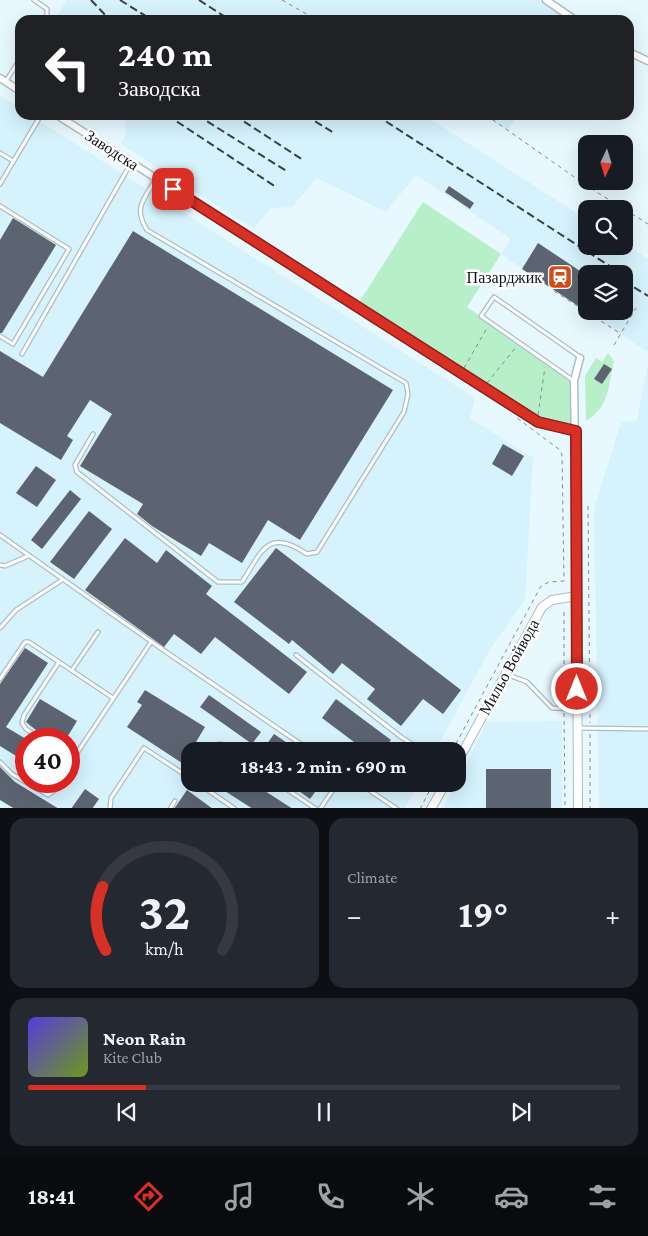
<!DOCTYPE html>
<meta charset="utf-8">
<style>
body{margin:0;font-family:"Crimson Pro",serif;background:#242831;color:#f1f3f6;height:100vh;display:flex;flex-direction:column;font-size:19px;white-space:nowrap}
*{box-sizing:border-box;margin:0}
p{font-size:16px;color:#9ea1a6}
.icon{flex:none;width:28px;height:28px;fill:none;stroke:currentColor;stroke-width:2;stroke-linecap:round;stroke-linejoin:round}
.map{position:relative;height:808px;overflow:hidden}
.sheet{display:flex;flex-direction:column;gap:10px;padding:10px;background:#0d0f14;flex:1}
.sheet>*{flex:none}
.guide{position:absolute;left:15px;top:15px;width:619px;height:105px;border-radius:15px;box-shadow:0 5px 20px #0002;background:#202124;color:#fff;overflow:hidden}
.needle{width:32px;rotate:184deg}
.buttons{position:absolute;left:578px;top:135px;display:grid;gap:10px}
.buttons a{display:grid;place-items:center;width:55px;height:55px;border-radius:10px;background:#171b24;box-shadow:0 5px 20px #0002;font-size:25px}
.speed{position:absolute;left:15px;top:728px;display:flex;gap:10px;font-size:25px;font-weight:700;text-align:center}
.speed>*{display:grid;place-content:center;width:65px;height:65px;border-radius:50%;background:#171b24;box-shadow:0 5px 20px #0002;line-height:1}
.speed .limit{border:8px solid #d22;background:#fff;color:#111}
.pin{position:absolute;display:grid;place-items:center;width:42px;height:42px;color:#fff;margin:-21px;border-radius:10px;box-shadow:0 2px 8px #0006}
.me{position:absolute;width:55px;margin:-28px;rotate:0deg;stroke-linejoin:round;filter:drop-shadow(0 0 4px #0008)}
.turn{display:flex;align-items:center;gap:18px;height:105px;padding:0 20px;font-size:22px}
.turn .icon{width:65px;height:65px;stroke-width:2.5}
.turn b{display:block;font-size:35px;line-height:42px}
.big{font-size:38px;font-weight:700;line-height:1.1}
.sheet .tile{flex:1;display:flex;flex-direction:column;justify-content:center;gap:8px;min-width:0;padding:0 18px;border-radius:15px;background:#242831}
.sheet .dial{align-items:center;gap:0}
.dial svg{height:130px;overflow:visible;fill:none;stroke:#363941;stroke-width:7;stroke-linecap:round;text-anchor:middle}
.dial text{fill:#f1f3f6;stroke:none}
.song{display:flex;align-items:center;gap:15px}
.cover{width:60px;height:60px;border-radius:8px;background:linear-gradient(135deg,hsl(250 70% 55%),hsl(80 70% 35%))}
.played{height:5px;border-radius:2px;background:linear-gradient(90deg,#d93025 20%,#363941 20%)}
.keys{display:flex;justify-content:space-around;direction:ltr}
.heat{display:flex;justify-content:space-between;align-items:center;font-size:28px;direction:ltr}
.sheet .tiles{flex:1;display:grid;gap:10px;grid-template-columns:1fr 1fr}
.tile:last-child{grid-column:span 2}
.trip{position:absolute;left:181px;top:742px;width:285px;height:50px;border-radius:15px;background:#171b24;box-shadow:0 5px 20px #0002;font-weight:700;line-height:50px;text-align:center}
.dock{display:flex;height:80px;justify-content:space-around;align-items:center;background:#090b0e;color:#9ea1a6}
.dock .icon{width:35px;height:35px}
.dock .on{color:#d93025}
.dock b{font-size:22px;color:#f1f3f6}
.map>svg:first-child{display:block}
</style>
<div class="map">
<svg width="648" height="809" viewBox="0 0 648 809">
<rect width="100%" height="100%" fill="#e8f8ff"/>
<g fill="#d5f2fd" fill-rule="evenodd">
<path d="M67 0H539L569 20H54Z"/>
<path d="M0 96 20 108V115H30L475 398 470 418 533 458 525 600 492 646 435 751H190V784H418L405 808H0ZM26 739H69V781H26Z"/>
<path d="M124 115H424L586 219V246H624V243L648 259V352L501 254 511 239 416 175 386 212 317 178 292 207 270 208 254 229 121 144 126 134ZM586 274H624V311H586Z"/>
<path d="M481 115H517L509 130Z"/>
<path d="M648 364V808H599L594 509 621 423 637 420Z"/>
<path d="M562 721V808L443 809 455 784H458V780L487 722Z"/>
</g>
<g fill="#b7efc8">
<path d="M423 202 501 254 467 307 574 381 576 431 537 422 356 307Z"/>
<path d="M608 353 614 361C608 387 610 406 586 421L585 376 596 358 602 362Z"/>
</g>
<g fill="#5c6472">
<path d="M449 186 474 203 470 209 445 192Z"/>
<path d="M13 218 56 245 2 333H0V240Z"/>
<path d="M133 231 393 390 300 540 268 520 242 563 209 543 201 556 152 526 137 514 143 504 80 466 112 414 90 400 67 436 73 440 61 460 0 423V351L43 377Z"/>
<path d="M538 243 586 275V311L522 269Z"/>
<path d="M604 364 612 369 602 384 594 379Z"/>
<path d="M503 444 524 456 512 476 492 464Z"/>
<path d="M36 466 56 480 37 507 16 493Z"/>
<path d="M70 490 81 499 42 549 31 540Z"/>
<path d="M89 511 112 529 74 579 50 562Z"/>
<path d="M125 538 157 563 166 550 212 586 206 594 307 672 289 694 215 637 201 654 174 634 164 647 85 590Z"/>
<path d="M276 548 461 690 443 714 423 699 401 726 367 699 375 689 342 663 333 674 292 640 289 644 234 602Z"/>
<path d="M25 648 48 663 6 727 26 739V762L0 746V684Z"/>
<path d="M145 690 205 727 193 747 199 751H190V758L185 765 127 727 142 705 137 702Z"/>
<path d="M209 695 261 732 252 744 200 707Z"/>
<path d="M40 699 77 721 66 739H47L26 722Z"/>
<path d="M336 699 391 740 382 751H366L322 718Z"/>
<path d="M274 734 299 751H262Z"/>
<path d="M0 767 15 782 59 809H15L0 800Z"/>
<rect x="486" y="769" width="65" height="40"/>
<path d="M214 784H254L293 809H253Z"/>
<path d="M289 784H321L310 799Z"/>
<path d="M85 789 99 799 92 809H71Z"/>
<path d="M187 790 213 809H174Z"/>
</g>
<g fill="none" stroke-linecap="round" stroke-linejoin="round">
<defs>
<g id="service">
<path d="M34 0 47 9V15L44 20"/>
<path d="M6 81 20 59"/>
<path d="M0 153 13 161"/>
<path d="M0 184 41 115"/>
<path d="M0 206 69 249 13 344 0 336"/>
<path d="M22 354 131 163"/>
<path d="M574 381 481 316 494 297 580 357"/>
<path d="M93 434 75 465 77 472 218 582H242C262 551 268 527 307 554L317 552 404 412 408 394 406 383 147 230C133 208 144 199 156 179"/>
<path d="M0 535 169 654 311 751"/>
<path d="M0 565 5 566 28 556"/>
<path d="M0 628 16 610 62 580"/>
<path d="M296 655 401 737 423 751"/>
<path d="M72 670 98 632"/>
<path d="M506 674 527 682 552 708 577 709"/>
<path d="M0 679 25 642H29L59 662"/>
<path d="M578 728 648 729"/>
<path d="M41 739 26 729 22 723 24 715 59 662 113 698"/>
<path d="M206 751 214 745 221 744 232 751"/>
<path d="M69 756 73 759 151 642"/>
<path d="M0 762 12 774 48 795 58 788 62 781"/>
<path d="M69 767 73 759"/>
<path d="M199 784 235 809"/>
<path d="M279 784 316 809"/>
<path d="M360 784 397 809"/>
<path d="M110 809 111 798 144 748 190 778"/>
<path d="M170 809 175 801"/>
<path d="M320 809 337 784"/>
</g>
<g id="minor">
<path d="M546 0 575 20"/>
<path d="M629 52 648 61"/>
<path d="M0 78 20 91"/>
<path d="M57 115 537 422 576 431"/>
<path d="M577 596 574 381 580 358"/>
</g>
<g id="tertiary">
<path d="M458 761 542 607 552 600 577 596 578 809"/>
<path d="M431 809 445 784"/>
</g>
</defs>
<use href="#service" stroke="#aabec5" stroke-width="5.5"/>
<use href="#minor" stroke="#aabec5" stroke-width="9"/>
<use href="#tertiary" stroke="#aabec5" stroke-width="10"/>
<g stroke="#818d92" stroke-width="1" stroke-dasharray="4 4" stroke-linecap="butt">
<path d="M282 0 317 20"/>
<path d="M486 115 587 186 648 224"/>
<path d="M554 291 621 334"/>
<path d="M614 345 636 308"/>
<path d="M464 368 487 328"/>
<path d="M487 383 516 347"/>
<path d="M538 415 545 367"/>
<path d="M588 506 590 723"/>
<path d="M564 612V704"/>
<path d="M564 713 565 809"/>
<path d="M590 734V809"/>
<path d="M452 751 541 586 549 582 564 581 562 455 560 450 517 418"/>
<path d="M420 809 433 784"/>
</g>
<use href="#service" stroke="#fff" stroke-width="3"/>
<use href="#minor" stroke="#fff" stroke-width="6"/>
<use href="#tertiary" stroke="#fff" stroke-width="8"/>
<g stroke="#384144" stroke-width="2" stroke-dasharray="8 4" stroke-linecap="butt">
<path d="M91 0 110 20"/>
<path d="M120 0 152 20"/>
<path d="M199 0 230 20"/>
<path d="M167 115 276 187"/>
<path d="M197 115 288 172"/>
<path d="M234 115 303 160"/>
<path d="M305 115 334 133"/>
<path d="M376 115 622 274"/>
<path d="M624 281 648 296"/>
</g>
</g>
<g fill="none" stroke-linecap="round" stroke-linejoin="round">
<defs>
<path id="route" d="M173 189 538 422 576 431 577 689"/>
</defs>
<use href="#route" stroke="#8d1f18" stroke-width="12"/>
<use href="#route" stroke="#d93025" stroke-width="9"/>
</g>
<defs>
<symbol id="station-square" viewBox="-11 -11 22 22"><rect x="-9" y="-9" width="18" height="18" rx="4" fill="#d34d19" stroke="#fff"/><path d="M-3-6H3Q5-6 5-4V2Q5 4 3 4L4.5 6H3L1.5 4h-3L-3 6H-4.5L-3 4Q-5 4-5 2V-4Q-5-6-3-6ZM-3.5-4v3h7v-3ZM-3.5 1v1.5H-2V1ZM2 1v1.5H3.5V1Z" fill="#fff"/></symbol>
</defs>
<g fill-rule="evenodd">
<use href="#station-square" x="546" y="263" width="28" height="28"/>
</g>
<g text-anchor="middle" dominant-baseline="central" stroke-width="5" stroke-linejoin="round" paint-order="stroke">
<g font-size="16" fill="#0e1518" stroke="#fff">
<text transform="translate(112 150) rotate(33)">Заводска</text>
<text transform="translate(509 667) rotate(-61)">Мильо Войвода</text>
</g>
<g font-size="16" fill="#0e1518" stroke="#fff" text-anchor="end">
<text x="542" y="277">Пазарджик</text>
</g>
</g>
</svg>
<div class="buttons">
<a><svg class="needle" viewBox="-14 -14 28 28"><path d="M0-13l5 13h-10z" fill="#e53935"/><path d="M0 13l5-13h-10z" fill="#9ea1a6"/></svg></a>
<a><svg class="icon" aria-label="search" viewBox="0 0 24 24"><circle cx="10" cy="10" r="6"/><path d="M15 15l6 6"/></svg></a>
<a><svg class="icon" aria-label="layers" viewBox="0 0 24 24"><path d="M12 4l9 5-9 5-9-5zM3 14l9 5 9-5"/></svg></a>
</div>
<div class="speed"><div class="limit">40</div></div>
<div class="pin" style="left:173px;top:189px;background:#d93025"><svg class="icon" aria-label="arrive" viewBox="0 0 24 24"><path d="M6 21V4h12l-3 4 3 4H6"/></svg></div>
<svg class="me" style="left:577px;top:689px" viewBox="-20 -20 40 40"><circle r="17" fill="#d93025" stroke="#fff" stroke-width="3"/><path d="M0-11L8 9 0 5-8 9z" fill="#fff"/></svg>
<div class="trip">18:43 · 2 min · 690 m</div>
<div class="guide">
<div class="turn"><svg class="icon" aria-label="left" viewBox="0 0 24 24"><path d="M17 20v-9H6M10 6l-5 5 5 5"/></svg><div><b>240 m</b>Заводска</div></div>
</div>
</div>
<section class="sheet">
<div class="tiles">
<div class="tile dial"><svg viewBox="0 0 100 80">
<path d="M14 69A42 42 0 1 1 86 69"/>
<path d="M14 69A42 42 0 0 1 12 30" stroke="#d93025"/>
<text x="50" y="56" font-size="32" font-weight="700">32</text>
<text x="50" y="72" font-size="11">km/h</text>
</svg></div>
<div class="tile"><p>Climate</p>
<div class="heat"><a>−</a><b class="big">19°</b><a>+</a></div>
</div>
<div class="tile">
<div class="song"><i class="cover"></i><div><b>Neon Rain</b><p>Kite Club</p></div></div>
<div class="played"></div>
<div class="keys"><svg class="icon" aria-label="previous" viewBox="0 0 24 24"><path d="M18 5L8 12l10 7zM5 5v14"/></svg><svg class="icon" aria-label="pause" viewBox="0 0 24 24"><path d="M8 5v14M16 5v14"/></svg><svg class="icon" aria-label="next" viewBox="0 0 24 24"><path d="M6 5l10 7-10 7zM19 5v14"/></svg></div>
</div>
</div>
</section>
<nav class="dock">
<b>18:41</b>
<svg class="icon on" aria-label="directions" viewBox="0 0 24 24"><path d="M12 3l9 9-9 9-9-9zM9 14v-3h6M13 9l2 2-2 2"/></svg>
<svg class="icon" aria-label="music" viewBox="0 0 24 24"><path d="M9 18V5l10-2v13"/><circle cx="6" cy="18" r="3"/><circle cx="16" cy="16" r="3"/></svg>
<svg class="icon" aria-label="phone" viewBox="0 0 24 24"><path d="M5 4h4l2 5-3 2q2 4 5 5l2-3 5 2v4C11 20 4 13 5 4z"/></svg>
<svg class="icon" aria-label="climate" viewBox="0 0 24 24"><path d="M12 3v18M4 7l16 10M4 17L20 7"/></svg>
<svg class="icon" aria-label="car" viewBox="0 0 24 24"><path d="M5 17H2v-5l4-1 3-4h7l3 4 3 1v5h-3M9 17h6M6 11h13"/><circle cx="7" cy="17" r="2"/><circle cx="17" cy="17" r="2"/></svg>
<svg class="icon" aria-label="filters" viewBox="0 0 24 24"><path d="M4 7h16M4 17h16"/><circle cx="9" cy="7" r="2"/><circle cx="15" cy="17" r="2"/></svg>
</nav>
